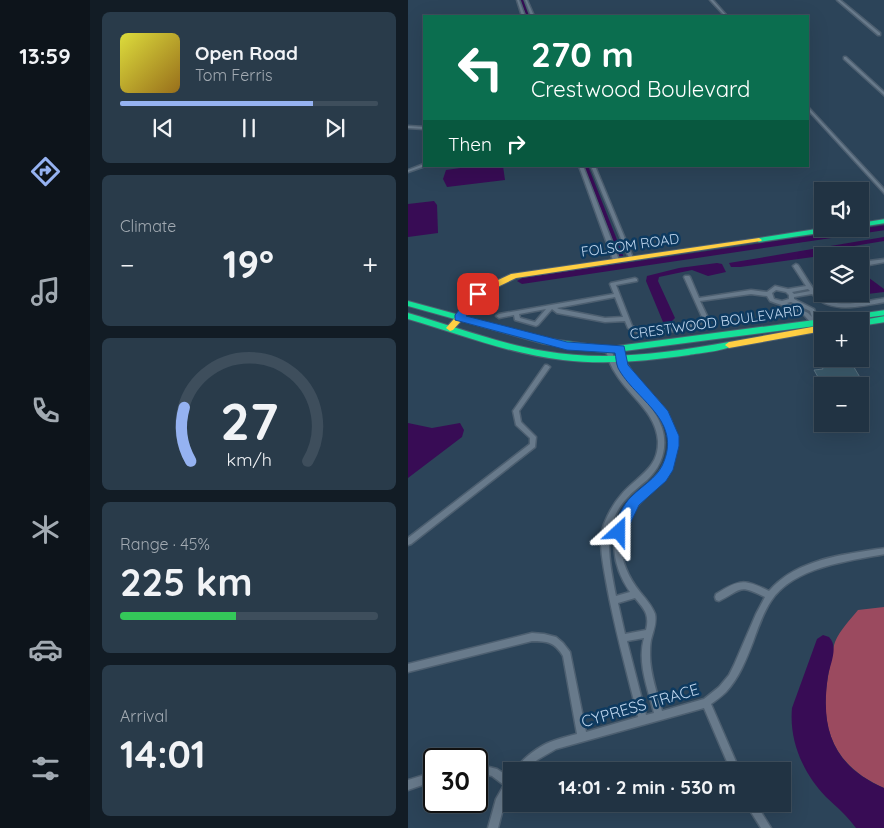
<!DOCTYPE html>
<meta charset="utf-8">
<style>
body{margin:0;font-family:Quicksand,sans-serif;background:#293b4a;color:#f1f3f6;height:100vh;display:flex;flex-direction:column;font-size:19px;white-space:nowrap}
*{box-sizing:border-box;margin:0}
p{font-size:16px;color:#a2aab2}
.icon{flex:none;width:28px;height:28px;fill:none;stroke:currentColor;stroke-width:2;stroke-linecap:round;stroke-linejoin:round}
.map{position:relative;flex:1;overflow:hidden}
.panel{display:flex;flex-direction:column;gap:12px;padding:12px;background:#121c25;width:318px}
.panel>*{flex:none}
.top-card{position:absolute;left:15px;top:15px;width:386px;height:152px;border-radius:0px;box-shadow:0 5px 20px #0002,0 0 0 1px #3e4e5c;background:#0b6e4f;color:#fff;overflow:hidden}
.fabs{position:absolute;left:406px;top:182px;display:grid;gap:10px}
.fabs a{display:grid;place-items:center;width:55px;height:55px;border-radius:0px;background:#213343;box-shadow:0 5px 20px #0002,0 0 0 1px #3e4e5c;font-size:25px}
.speed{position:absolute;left:15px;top:748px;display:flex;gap:10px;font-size:25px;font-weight:700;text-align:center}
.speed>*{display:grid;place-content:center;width:65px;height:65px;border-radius:50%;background:#213343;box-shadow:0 5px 20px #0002,0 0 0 1px #3e4e5c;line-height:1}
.speed .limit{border:2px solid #111;border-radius:8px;background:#fff;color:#111}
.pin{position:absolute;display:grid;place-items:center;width:42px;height:42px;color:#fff;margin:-21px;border-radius:10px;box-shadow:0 2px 8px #0006}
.me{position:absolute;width:55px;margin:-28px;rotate:24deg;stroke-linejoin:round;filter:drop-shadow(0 0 4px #0008)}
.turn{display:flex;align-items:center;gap:18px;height:105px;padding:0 25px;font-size:22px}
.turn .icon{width:65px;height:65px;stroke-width:2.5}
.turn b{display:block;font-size:35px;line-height:42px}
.then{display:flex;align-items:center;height:48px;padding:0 25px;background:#0003;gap:10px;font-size:19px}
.big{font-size:38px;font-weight:800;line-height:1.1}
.panel .card{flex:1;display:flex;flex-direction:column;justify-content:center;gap:8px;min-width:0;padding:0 18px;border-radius:8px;background:#293b4a}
.panel .dial{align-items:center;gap:0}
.dial svg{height:130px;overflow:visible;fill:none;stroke:#3e4e5c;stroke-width:7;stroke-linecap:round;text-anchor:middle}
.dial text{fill:#f1f3f6;stroke:none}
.song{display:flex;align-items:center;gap:15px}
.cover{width:60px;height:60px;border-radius:8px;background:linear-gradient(135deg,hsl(60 70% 55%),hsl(40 70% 35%))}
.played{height:5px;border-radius:2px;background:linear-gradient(90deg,#95b2f1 75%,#3e4e5c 75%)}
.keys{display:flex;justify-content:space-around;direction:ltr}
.heat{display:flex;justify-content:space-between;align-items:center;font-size:28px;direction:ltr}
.charge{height:8px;border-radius:4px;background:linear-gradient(90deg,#34c759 45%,#3e4e5c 0)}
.trip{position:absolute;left:95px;top:762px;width:288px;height:50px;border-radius:0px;background:#213343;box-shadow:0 5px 20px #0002,0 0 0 1px #3e4e5c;font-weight:800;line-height:50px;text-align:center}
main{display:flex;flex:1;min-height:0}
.dock{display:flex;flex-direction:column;width:90px;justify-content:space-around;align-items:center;background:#0d141b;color:#a2aab2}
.dock .icon{width:35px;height:35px}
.dock .active{color:#95b2f1}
.dock b{font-size:22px;color:#f1f3f6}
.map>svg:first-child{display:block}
</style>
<main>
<nav class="dock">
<b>13:59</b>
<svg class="icon active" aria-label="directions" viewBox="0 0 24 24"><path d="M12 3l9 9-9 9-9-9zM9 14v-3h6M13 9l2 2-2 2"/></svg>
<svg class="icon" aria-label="music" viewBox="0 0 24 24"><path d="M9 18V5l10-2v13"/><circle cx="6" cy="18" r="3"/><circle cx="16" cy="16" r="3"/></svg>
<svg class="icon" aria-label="phone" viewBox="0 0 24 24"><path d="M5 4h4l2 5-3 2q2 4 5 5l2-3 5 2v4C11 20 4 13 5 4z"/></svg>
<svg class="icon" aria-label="climate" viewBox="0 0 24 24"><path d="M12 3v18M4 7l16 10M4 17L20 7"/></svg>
<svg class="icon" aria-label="car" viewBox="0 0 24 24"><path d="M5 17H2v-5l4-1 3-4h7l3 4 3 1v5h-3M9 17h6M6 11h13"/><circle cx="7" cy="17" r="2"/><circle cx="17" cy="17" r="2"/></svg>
<svg class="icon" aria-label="filters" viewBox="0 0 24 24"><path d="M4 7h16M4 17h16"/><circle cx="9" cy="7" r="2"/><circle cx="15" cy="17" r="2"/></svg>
</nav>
<section class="panel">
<div class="card">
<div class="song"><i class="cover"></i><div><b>Open Road</b><p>Tom Ferris</p></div></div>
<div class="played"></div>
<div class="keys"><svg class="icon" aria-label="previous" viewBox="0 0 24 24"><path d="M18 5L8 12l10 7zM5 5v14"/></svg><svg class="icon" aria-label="pause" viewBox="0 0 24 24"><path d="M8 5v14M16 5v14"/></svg><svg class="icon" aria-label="next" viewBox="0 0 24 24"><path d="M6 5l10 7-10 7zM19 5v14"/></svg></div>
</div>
<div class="card"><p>Climate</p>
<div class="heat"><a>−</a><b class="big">19°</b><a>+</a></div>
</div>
<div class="card dial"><svg viewBox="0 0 100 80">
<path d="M14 69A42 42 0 1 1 86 69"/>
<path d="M14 69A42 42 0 0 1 10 36" stroke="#95b2f1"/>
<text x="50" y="56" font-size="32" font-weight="700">27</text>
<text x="50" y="72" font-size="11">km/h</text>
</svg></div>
<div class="card"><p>Range · 45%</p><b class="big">225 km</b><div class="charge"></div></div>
<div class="card"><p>Arrival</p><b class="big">14:01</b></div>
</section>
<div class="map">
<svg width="477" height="828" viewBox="0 0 477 828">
<rect width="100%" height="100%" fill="#2c4459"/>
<path fill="#9b4a5f" d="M476 607V788C424 765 410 726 421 671 423 662 424 650 427 642 432 630 442 620 450 610Z"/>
<g fill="#380c55">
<path d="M67 166H95L97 180 39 187 35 179 38 170Z"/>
<path d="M26 201 29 205 30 233 0 237V204Z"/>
<path d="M476 237V241L446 246 441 251 442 256H415V263L405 257 332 267H323L321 263Z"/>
<path d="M309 263 314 264 318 272 300 276 284 270 251 277 250 281 267 318 264 321 255 322 238 281 239 276 271 268Z"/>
<path d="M453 272 476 289V292L443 296 439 294H452Z"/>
<path d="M0 423 24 428 52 423 56 430 54 437 0 478Z"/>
<path d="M415 635 421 637C431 647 422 664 420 676 412 729 425 766 476 788V828H448C439 816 429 807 418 797 395 773 381 741 384 708L409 639Z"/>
</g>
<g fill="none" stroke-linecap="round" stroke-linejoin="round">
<g fill="#380c55" fill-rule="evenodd">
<path d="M113 0H115L121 16H118Z"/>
<path d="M176 166H180L215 255V256H211V255Z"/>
</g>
<path fill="#380c55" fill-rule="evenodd" d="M477 225V230L114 284 109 281 114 278Z"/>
</g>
<path fill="#3c5b6c" stroke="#5a7281" d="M426 359 427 361 434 360 436 365 444 364 456 384 415 386 406 370 415 369 413 364Z"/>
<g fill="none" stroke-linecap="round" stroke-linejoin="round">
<defs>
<g id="street">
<path d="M109 0H111L117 16H114Z"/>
<path d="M117 0H119L126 16H123Z"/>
<path d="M302 0H305L319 16H317Z"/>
<path d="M429 0H432L472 33V35H470Z"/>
<path d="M436 57H438L477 93V96L436 59Z"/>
<path d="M400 107 477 190V194L400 110Z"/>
<path d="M0 126 16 127V129L0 128Z"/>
<path d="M16 164 17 166 0 172V170Z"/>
<path d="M171 166H175L211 260 210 261H206L205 260Z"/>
<path d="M183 166H187L225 258V259H221V258Z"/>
<path d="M477 259V262L461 265 458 263 461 261Z"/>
<path d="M388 264 390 265C397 275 403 288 412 296 428 310 458 301 477 298V302C452 306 423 315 404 294L386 297V299L406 309 413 328 410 330C405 326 401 320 396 315 390 310 370 304 362 301L359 296 343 294 292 301 300 318 286 328 240 335 229 333 220 328 217 321 197 322 149 313 144 309 130 325 128 326 107 320 106 315 91 318 88 316 91 314 206 294 202 284 203 283 227 278 229 279V281L208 285 224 326 232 330 240 331 285 324 294 317 276 277 277 276H281L282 277 291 298 343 290 359 292 367 286 380 289 398 286 385 266ZM400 289 402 291 386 294 384 292ZM368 290 378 292 381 295V299L374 301 366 299 364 293ZM207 297 215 317 197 318 151 309 149 308ZM383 302 402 311 404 317 400 313 379 303ZM138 309 127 322 112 318 111 314Z"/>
<path d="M212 347C217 351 216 358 219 364 223 370 227 377 232 382 241 392 250 400 258 411 265 422 268 434 268 447 265 488 214 500 213 544 213 562 221 578 232 592 238 599 244 606 247 614 249 624 245 631 243 640 242 645 242 650 242 655 242 674 249 692 254 711L296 699 311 687 321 675 326 665 348 614 357 597C330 584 335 589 311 601L308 600 307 597 308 594C332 579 336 579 361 591 388 559 437 554 477 548V554C440 561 385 567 363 601 355 613 350 628 345 642 338 660 331 678 318 692 313 697 308 700 303 704L332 771H323L296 708 148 749 129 760 118 771H108C112 759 133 745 145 741 153 738 161 736 169 734L155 656C147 642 139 641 124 641L0 672V664L124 633 136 634 148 637 155 643 162 652 178 732 230 717C219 672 206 627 198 581 195 563 190 542 196 524 200 514 206 503 213 495 229 476 251 469 250 441 248 412 222 397 208 374 203 367 200 359 198 350L199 349H203C206 357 208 365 213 373 226 391 247 406 254 428 260 447 254 466 239 480 232 486 225 491 219 498 212 505 207 514 204 524 197 544 204 575 208 596L222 592C204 566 199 533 220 506 238 483 261 473 262 440 262 412 233 395 219 374 214 366 211 358 209 349ZM227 598C236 609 242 614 238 630L217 634 210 603ZM236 638C229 663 240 689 246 713L238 715 219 641Z"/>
<path d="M137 365H139L142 367 111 411 113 422 128 437 127 447 3 544 0 545V538L122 444V438L108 425 105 411Z"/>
<path d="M69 764 89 769 101 777 104 776V789L97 801 90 828H80L88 799 96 785 84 776 69 772Z"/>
<path d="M26 772V781L0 790V780Z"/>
<path d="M338 804H348L363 828H353Z"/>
</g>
<g id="fast">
<path d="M477 219V223L452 227V223Z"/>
<path d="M415 228 428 229 425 231 351 242 348 240 351 238Z"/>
<path d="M0 301 136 338 201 347 414 319 477 310V315L433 321H415V325L201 353 136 344 0 306Z"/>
<path d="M0 313C45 326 89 343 136 351 197 362 260 353 321 342L325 345C318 351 291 353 281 355 239 361 197 365 155 360 102 354 51 334 0 319Z"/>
<path d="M477 316V322L452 326V321H449Z"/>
</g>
<g id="slow">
<path d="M351 238 354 240 353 241 108 278 79 292 45 330 42 331 38 328 73 288 103 274Z"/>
<path d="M415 325V331L321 348 317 345 321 342Z"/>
</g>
</defs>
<use href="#street" stroke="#4d5f70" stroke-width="3"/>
<use href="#fast" stroke="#4d5f70" stroke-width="2"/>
<use href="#slow" stroke="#4d5f70" stroke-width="2"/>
<use href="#street" fill="#687a8b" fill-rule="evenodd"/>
<use href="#fast" fill="#16e098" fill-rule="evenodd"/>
<use href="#slow" fill="#ffcf43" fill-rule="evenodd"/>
</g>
<path fill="#1a73e8" stroke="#114b97" d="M70 291 75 294 58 316 159 342 216 346 220 365 260 411 271 436V446L265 470 258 481 231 505 216 537 211 538 206 537 204 532C209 520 214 505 224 496 234 486 248 478 254 466 276 420 227 400 210 368 208 363 208 357 207 353L159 350 47 320V315L66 292Z"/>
<g text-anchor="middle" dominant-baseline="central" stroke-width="5" stroke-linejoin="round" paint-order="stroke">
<g font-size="14" fill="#c0d7ef" stroke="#0d3a60">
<text transform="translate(222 245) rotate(-8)">FOLSOM ROAD</text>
<text transform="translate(308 322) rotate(-8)">CRESTWOOD BOULEVARD</text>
</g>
<g font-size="16" fill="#c0d7ef" stroke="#0d3a60">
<text transform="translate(232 705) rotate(-16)">CYPRESS TRACE</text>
</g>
</g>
</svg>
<div class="fabs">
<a><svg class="icon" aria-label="sound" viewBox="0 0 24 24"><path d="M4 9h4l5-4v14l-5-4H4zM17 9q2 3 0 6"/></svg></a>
<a><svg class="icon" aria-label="layers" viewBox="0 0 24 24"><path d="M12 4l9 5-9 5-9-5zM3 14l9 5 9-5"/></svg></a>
<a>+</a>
<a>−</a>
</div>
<div class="speed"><div class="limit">30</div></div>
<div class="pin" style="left:70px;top:294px;background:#d93025"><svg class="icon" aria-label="arrive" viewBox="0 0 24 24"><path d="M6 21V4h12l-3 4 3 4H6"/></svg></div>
<svg class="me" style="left:211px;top:532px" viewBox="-20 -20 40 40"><path d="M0-17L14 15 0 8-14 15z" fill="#1a73e8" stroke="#fff" stroke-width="4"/></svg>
<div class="trip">14:01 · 2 min · 530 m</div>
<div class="top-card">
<div class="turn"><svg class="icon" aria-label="left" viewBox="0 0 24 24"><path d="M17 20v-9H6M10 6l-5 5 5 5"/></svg><div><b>270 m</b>Crestwood Boulevard</div></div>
<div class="then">Then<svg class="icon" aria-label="right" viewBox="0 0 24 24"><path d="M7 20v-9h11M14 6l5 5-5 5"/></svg></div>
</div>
</div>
</main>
